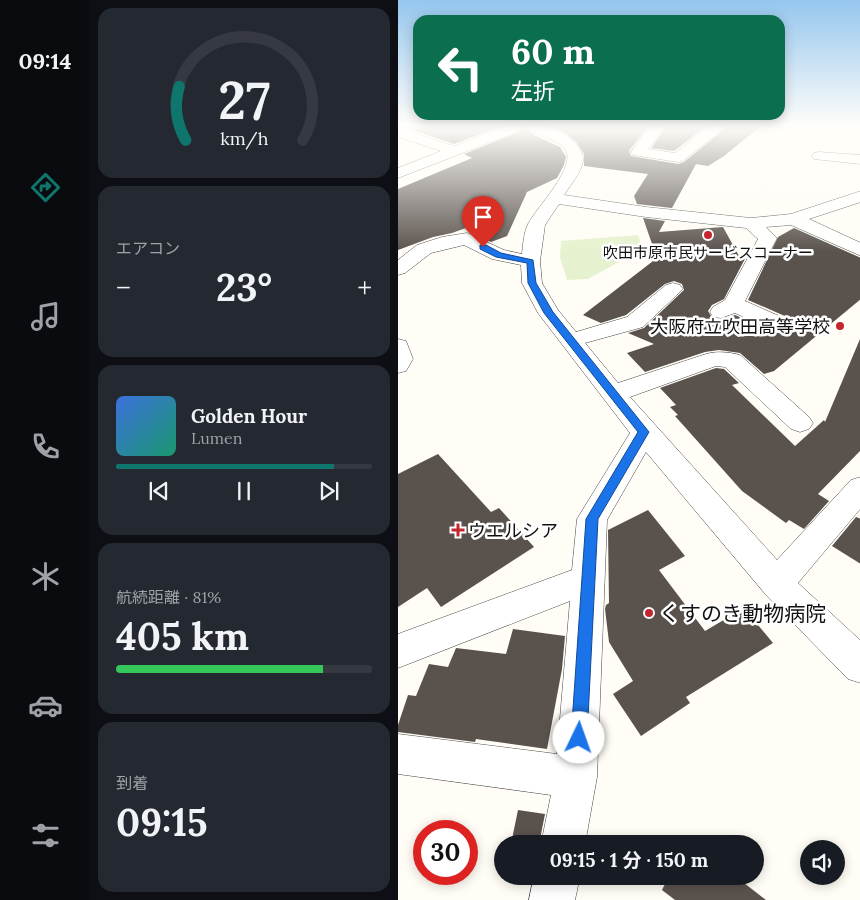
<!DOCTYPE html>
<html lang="ja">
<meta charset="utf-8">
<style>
body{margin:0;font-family:Lora,"Noto Sans JP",serif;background:#242831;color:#f1f3f6;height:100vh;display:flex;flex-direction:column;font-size:19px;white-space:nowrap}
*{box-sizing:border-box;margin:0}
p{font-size:16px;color:#9ea1a6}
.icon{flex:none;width:28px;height:28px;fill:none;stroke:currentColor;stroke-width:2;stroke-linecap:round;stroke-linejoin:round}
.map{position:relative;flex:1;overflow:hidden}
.drawer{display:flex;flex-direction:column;gap:8px;padding:8px;background:#0d0f14;width:308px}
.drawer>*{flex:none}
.top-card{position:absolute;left:15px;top:15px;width:372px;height:105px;border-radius:15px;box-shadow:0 2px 12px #0003;background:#0b6e4f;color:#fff;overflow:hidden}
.buttons{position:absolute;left:402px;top:840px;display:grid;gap:10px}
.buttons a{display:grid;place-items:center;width:45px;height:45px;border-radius:50%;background:#171b24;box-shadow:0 2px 12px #0003;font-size:25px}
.speed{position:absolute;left:15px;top:820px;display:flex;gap:10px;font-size:25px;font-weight:700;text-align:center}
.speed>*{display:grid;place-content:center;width:65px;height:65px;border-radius:50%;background:#171b24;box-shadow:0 2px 12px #0003;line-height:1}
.speed .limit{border:8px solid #d22;background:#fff;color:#111}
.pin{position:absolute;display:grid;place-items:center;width:42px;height:42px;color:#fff;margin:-51px -21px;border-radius:50% 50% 50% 0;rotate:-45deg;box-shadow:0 0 5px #0007}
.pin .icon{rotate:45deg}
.me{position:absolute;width:55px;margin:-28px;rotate:3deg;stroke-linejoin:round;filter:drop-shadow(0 0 4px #0008)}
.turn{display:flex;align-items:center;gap:18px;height:105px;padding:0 15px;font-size:22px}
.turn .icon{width:65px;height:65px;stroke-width:2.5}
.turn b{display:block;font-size:35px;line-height:42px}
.big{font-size:38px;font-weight:700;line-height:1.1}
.drawer .card{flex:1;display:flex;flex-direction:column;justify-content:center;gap:8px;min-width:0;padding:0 18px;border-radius:15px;background:#242831}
.drawer .dial{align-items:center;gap:0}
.dial svg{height:130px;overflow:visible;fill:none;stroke:#363941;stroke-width:7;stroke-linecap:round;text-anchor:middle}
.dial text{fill:#f1f3f6;stroke:none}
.song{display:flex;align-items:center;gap:15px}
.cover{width:60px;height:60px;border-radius:8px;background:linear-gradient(135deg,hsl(220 70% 55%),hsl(160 70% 35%))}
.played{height:5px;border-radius:2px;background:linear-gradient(90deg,#0f766e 85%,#363941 85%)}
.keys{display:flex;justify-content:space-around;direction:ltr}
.heat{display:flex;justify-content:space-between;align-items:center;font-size:28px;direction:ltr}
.charge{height:8px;border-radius:4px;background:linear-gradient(90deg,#34c759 81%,#363941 0)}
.trip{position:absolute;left:96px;top:835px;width:270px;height:50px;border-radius:25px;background:#171b24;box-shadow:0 2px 12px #0003;font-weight:700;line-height:50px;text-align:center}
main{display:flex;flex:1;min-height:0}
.dock{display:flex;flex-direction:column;width:90px;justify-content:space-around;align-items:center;background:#090b0e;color:#9ea1a6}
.dock .icon{width:35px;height:35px}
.dock .active{color:#0f766e}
.dock b{font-size:22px;color:#f1f3f6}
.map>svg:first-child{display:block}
</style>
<main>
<nav class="dock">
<b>09:14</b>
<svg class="icon active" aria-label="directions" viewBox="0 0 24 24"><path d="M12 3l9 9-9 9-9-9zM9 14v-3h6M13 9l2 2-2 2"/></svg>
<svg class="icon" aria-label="music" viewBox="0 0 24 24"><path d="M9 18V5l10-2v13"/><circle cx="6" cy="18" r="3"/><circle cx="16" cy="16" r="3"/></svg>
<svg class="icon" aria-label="phone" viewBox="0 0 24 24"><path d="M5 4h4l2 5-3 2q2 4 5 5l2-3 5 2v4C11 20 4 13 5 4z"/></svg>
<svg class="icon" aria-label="climate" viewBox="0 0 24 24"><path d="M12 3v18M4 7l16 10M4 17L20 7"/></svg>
<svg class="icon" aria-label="car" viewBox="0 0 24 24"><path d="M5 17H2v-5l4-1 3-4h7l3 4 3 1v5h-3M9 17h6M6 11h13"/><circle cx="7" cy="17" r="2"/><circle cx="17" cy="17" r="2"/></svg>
<svg class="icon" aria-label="filters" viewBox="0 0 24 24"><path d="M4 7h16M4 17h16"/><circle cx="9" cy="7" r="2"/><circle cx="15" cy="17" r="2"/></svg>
</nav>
<section class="drawer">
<div class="card dial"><svg viewBox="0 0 100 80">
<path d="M14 69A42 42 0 1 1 86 69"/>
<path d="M14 69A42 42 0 0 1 10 36" stroke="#0f766e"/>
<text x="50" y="56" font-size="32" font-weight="700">27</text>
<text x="50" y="72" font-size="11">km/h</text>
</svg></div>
<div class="card"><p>エアコン</p>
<div class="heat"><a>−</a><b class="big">23°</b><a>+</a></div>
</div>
<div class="card">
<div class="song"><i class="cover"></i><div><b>Golden Hour</b><p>Lumen</p></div></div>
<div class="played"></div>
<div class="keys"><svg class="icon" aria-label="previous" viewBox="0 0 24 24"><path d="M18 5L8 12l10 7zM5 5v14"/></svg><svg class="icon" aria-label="pause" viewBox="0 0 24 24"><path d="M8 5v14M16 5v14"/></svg><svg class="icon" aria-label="next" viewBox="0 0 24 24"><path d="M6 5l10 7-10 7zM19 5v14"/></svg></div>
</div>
<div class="card"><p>航続距離 · 81%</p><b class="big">405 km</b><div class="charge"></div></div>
<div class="card"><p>到着</p><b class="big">09:15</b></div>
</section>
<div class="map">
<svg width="463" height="900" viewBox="0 0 463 900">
<rect width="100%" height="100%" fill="#fffdf5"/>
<path fill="#e6f2cf" d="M240 235 247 255 230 257 190 279 169 280 162 257 163 241Z"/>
<g fill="#5a524d">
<path d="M2 126H104L56 144Z"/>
<path d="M152 126H250L231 151 233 156 280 164 286 162 330 126H363L326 156 310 166 298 164 274 208 239 204 236 196 250 174 186 166V154L178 142 165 132Z"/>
<path d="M268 126H309L276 151 253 148Z"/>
<path d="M128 129 136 135 162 147 168 157 166 165 159 178 129 192 109 236 93 242 68 228 54 233 35 237 0 250V189L74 158 66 154Z"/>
<path d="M245 218 267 221 261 232 325 227 341 256 351 251 326 299 314 305 310 311 315 319 324 320 337 315 372 331 380 333 390 330 393 323 389 317 350 300 380 237 396 228 463 258V299L376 371 366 374 342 353 321 350 307 352 247 372 229 353 256 344 230 333 246 328 286 290 284 284 276 281 267 284 228 315 203 323 185 315 259 258Z"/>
<path d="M462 339 463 450 420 494 431 501 406 529 391 520 388 523 344 491 277 416 280 415 272 407 278 405 262 388 318 368 326 369 341 383 334 385 397 446 426 420 427 422Z"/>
<path d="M40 454 93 512 101 508 136 547 43 607 29 588 0 607V474Z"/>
<path d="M250 510 287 556 261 570 307 631 346 608 375 643 288 697 292 703 243 736 215 694 235 681 211 642 207 609 208 605 211 603 210 530Z"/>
<path d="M458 517 463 519V564L434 546Z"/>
<path d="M115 629 167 636 164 669 149 749 78 739 77 742 0 732V725L10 695 18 696 31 664 50 667 58 648 108 654Z"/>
<path d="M120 810 147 814 141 844H113Z"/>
<path d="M271 876H337L368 900H277L264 890Z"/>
</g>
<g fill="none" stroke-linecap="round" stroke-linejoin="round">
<defs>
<g id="minor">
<path d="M109 126C120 126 132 125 144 126 158 128 187 144 185 161 183 173 173 184 166 195L248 207 353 218 393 214 463 191V202L411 219 463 243V256L393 225 368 227 379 238 347 301 388 319 391 324 388 329 380 331 372 329 337 313 323 318 315 317 312 312 315 307 327 300 360 239 348 228 248 217 161 204 147 225 142 261 144 283 160 310 178 332 229 317 268 285 275 283 282 285 285 289 245 327 187 343 220 383 308 354C319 351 331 352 342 355L411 417 415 423 411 429 402 432 393 429 327 367 318 366 232 397 379 560 453 480 463 477V508L400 583 463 641V683L450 679 368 595 248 452 209 520 199 777 187 844H143L153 795 0 774V734L159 754 172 601 0 668V634L174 570 179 519 232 433 140 313 124 283 123 265 94 259 66 245 33 253 7 273 0 275V260L19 245 44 237 69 233 106 250 124 254C125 244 126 232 130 224 138 208 180 166 167 149 158 137 137 138 128 126L126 129 0 178V168L43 151 0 137V128L56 146Z"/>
<path d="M252 126H266L250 149 277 153 312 126H328L285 161 280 162 235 155 233 152Z"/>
<path d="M421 152 463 155V164L416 159 414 156 416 153Z"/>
<path d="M0 339 8 341 15 359 8 371 0 373Z"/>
<path d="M136 876H182L177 900H131Z"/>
</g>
</defs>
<use href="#minor" stroke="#444" stroke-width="1"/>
<use href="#minor" fill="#fff" fill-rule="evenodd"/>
</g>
<linearGradient id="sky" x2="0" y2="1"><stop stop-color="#95c6ee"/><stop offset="0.5" stop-color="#fffefa"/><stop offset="1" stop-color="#fffefa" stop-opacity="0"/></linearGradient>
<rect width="463" height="252" fill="url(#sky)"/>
<path fill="#1a73e8" stroke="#114b97" d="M82 245H88L103 253 135 260 138 283 155 312 251 432 200 519 189 738 187 743 181 746 175 743 173 738 188 519 240 432 146 313 130 283 129 263 98 257 82 249Z"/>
<g fill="#c4262e" stroke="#fff" stroke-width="2">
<circle cx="310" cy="235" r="5"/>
<circle cx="442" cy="326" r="5"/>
<path d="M57.5 522.5h5v5h5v5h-5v5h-5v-5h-5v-5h5z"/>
<circle cx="251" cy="613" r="5"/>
</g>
<g text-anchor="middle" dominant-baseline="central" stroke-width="5" stroke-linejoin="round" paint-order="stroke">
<g font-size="15" fill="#111" stroke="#fff">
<text x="310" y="252">吹田市原市民サービスコーナー</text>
</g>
<g font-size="18" fill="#111" stroke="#fff" text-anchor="end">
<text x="432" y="326">大阪府立吹田高等学校</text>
<text x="70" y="530" text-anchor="start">ウエルシア</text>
</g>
<g font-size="21" fill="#111" stroke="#fff" text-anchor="start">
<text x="261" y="613">くすのき動物病院</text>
</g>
</g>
</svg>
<div class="buttons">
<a><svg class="icon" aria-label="sound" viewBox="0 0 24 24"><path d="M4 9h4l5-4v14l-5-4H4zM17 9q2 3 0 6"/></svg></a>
</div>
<div class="speed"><div class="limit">30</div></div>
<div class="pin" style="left:85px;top:247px;background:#d93025"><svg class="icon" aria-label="arrive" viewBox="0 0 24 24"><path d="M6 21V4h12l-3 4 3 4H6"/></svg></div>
<svg class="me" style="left:181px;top:738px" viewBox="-20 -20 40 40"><circle r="19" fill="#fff"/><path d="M0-13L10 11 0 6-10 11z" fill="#1a73e8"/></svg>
<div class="trip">09:15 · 1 分 · 150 m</div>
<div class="top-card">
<div class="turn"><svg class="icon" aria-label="left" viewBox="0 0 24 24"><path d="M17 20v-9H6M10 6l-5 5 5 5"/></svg><div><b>60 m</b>左折</div></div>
</div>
</div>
</main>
